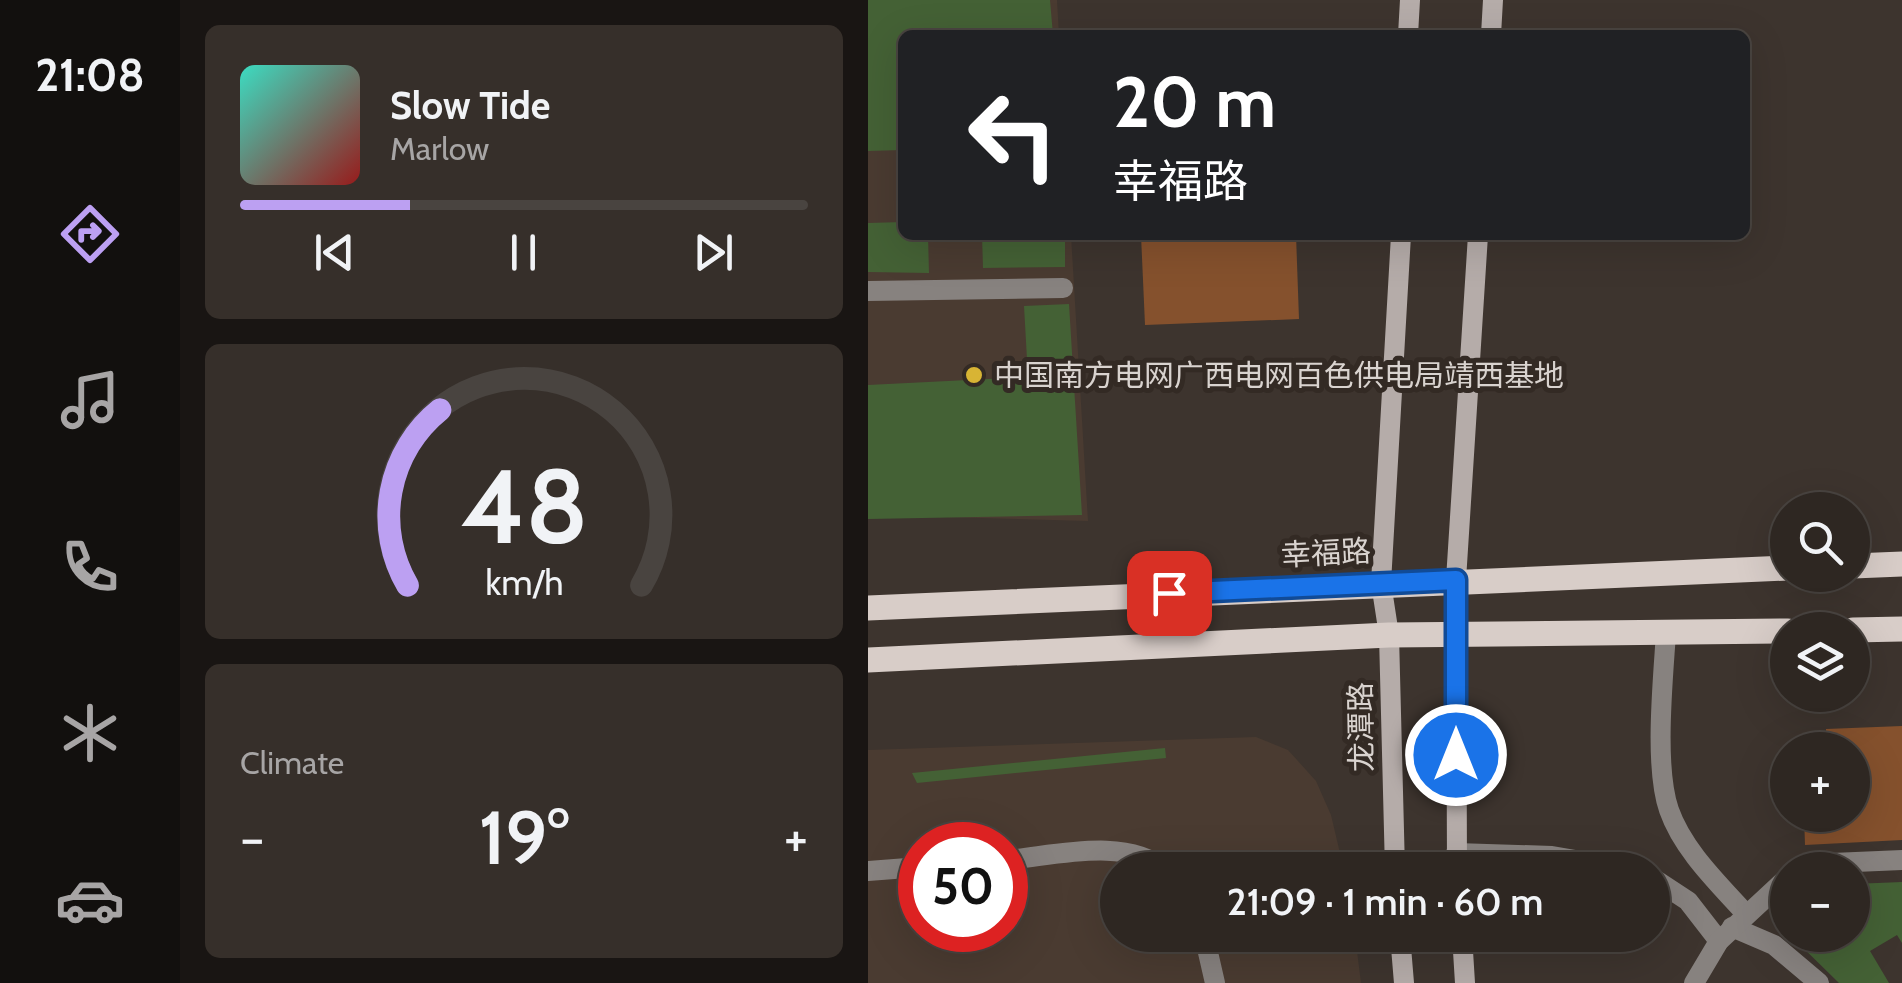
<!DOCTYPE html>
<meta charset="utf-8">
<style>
body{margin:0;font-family:Cabin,"Noto Sans SC",sans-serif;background:#362f2a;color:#f1f3f6;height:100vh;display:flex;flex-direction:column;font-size:38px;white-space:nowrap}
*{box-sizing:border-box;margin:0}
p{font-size:32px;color:#a7a5a5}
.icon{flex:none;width:55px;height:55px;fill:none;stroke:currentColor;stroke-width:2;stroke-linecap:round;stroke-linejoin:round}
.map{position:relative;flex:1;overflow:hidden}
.side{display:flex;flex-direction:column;gap:25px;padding:25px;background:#191513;width:688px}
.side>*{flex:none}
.banner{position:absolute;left:30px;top:30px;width:852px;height:210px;border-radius:15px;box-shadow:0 10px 40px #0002,0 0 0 2px #494440;background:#202124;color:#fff;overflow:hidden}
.fabs{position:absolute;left:902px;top:492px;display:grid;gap:20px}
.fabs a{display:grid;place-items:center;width:100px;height:100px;border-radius:50%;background:#2e2722;box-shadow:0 10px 40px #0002,0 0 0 2px #494440;font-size:50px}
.speed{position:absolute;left:30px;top:822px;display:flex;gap:20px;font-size:50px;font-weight:700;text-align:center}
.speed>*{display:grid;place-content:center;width:130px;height:130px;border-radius:50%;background:#2e2722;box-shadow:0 10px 40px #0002,0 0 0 2px #494440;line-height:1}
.speed .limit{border:15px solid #d22;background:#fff;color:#111}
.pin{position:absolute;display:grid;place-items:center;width:85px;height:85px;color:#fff;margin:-42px;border-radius:20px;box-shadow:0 5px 15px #0006}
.me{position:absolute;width:110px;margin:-55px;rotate:0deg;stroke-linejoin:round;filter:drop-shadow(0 0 8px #0008)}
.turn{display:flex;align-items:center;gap:35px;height:210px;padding:0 50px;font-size:45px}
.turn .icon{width:130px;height:130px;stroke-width:2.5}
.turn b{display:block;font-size:70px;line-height:85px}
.big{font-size:75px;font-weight:600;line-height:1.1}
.side .widget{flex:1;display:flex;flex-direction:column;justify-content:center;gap:15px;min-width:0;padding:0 35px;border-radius:15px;background:#362f2a}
.side .dial{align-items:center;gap:0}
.dial svg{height:260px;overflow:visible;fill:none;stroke:#494440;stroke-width:7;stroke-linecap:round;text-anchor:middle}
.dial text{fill:#f1f3f6;stroke:none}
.song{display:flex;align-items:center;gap:30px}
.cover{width:120px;height:120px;border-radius:15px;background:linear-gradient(135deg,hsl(170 70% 55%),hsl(0 70% 35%))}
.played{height:10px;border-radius:5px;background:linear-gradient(90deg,#bca0f2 30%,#494440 30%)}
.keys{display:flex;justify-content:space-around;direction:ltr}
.heat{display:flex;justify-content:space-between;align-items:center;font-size:55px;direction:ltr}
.trip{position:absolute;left:232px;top:852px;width:570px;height:100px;border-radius:50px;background:#2e2722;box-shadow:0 10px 40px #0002,0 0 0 2px #494440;font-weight:600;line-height:100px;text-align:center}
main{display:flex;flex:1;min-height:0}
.tab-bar{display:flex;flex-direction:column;width:180px;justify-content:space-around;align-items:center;background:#12100e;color:#a7a5a5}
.tab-bar .icon{width:70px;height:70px}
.tab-bar .active{color:#bca0f2}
.tab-bar b{font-size:45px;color:#f1f3f6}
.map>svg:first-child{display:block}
</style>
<main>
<nav class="tab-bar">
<b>21:08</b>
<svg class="icon active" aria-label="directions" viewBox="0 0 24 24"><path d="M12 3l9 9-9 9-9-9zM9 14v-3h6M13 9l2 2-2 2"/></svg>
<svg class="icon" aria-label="music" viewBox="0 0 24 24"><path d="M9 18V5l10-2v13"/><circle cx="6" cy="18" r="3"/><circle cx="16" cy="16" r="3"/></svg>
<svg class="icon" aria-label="phone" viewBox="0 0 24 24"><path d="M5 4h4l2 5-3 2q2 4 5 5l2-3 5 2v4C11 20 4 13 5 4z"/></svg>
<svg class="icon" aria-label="climate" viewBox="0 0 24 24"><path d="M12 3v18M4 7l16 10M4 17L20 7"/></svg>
<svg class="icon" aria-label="car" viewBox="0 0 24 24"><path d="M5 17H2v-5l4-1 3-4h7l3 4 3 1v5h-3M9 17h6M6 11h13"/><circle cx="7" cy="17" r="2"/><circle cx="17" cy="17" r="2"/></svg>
</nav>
<section class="side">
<div class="widget">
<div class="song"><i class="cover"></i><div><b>Slow Tide</b><p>Marlow</p></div></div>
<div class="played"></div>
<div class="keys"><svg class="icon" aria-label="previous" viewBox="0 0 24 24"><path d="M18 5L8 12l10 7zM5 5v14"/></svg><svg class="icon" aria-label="pause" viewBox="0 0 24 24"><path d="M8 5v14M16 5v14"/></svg><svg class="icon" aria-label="next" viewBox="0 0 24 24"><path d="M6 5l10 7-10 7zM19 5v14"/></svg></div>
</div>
<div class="widget dial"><svg viewBox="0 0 100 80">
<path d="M14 69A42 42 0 1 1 86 69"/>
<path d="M14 69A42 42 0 0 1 24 15" stroke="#bca0f2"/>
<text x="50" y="56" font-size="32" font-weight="700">48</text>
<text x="50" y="72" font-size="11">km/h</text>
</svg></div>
<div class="widget"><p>Climate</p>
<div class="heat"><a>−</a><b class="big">19°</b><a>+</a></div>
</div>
</section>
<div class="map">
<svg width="1035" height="983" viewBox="0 0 1035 983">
<rect width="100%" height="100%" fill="#3d342e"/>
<g fill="#4a3b31" fill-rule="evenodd">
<path d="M0 0H189L191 35H35V235H203L220 521 0 515Z"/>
<path d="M388 737 420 750 448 781 463 815 476 870H250V935H487L493 983H0V750ZM52 845H138V930H52Z"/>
</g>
<g fill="#446135">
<path d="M0 0H182L185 35H35V150L0 151Z"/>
<path d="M35 222V235H60L61 273 0 272V223Z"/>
<path d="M114 235H197V267L115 268Z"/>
<path d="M201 304 214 515 0 519V385L160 377 156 306Z"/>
<path d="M297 748 298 758 49 783 44 773Z"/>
<path d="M1034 882V943L1029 935 1002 951 1021 983H971L922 935H985V884Z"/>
</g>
<g fill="#85512d">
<path d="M273 235H428L431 319 277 325Z"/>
<path d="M1035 726V840L937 845 936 815H985V750H933V741L958 740V729Z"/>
</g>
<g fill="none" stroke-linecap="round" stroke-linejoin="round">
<g stroke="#87827f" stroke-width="20">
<path d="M0 291 195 288"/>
<path d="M798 633C795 680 786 767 801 810 815 850 850 883 878 914"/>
<path d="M588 853 684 856 766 870"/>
<path d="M138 860C186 856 258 836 297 870"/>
<path d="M931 870 941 864 1035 860"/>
<path d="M0 871 52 867"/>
<path d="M785 878 820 901 851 941"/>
<path d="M864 927 906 945 951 983"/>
<path d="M336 935 347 983"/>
<path d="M826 983 851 941 920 877"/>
</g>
<g stroke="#b5aca9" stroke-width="20">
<path d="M540 35 542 0"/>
<path d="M623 35 625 0"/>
<path d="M527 870 521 635 513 583 533 235"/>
<path d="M589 870 588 580 610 235"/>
<path d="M532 935 536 983"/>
<path d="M594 935 597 983"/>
</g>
<g stroke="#d8cdc8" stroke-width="25">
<path d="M985 566 1035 564"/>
<path d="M0 608 920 568"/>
<path d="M985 630 1035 629"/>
<path d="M0 660 521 635 920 631"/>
</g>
</g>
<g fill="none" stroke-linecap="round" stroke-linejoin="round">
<defs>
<path id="route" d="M301 593 588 580V755"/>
</defs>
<use href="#route" stroke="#114b97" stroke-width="25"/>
<use href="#route" stroke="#1a73e8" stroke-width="18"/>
</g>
<circle fill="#d8b434" stroke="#332a24" stroke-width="4" cx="106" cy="375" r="10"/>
<g text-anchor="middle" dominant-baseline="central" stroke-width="10" stroke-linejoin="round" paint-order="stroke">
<g font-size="30" fill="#d9d3cf" stroke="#332a24" text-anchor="start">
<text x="126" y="375">中国南方电网广西电网百色供电局靖西基地</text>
</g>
<g font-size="30" fill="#d9d3cf" stroke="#332a24">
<text transform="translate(458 553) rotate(-3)">幸福路</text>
<text transform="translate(493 727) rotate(-91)">龙潭路</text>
</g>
</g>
</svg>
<div class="fabs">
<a><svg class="icon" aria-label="search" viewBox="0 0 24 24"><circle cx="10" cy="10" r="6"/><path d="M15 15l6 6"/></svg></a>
<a><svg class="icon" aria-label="layers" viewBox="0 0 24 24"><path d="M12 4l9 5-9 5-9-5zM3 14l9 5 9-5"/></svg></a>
<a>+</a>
<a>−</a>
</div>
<div class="speed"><div class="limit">50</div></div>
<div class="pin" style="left:301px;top:593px;background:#d93025"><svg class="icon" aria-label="arrive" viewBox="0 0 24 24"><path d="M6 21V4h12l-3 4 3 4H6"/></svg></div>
<svg class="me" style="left:588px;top:755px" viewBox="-20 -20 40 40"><circle r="17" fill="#1a73e8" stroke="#fff" stroke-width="3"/><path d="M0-11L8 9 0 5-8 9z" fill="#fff"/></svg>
<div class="trip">21:09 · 1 min · 60 m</div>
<div class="banner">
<div class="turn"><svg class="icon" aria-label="left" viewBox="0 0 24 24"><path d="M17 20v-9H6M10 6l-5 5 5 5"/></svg><div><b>20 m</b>幸福路</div></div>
</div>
</div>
</main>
